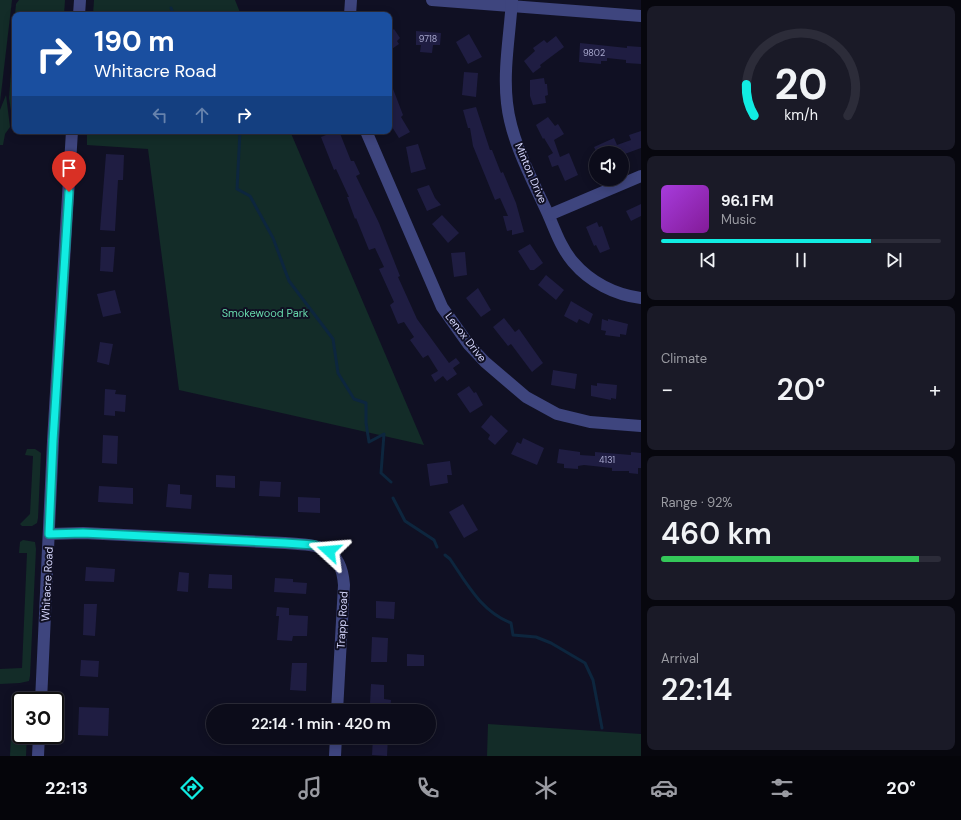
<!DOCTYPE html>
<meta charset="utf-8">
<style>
body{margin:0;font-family:"DM Sans",sans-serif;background:#1a1a27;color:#f1f3f6;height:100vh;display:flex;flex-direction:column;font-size:15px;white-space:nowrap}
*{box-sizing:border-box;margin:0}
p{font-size:13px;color:#9a9ba2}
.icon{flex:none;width:22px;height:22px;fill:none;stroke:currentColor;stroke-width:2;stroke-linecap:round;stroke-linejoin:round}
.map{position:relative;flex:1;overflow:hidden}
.drawer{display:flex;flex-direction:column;gap:6px;padding:6px;background:#07070e;width:320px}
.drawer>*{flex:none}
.hud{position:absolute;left:12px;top:12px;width:380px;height:122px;border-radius:8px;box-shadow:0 2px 10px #0003,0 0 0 1px #2c2c39;background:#1a4fa0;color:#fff;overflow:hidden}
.buttons{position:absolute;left:589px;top:146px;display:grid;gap:8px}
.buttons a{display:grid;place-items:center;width:40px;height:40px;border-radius:50%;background:#0c0c1a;box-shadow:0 2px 10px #0003,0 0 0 1px #2c2c39;font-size:20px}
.speed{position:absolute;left:12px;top:692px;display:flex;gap:8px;font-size:20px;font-weight:700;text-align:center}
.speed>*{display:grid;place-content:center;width:52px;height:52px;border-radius:50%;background:#0c0c1a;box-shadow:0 2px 10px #0003,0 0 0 1px #2c2c39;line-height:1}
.speed .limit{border:2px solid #111;border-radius:6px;background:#fff;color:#111}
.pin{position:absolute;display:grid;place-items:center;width:34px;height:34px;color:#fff;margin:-41px -17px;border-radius:50% 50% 50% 0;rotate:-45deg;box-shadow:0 0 4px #0007}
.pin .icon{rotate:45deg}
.me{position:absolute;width:44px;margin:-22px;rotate:289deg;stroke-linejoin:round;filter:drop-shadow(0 0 3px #0008)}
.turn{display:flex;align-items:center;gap:14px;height:84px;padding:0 16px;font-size:18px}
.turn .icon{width:52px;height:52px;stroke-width:2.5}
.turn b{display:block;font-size:28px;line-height:34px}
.lanes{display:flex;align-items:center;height:38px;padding:0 16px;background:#0003;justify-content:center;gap:20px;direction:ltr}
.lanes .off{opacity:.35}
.big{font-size:30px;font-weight:600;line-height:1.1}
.drawer .tile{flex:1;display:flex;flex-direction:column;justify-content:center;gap:6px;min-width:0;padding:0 14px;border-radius:8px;background:#1a1a27}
.drawer .dial{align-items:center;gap:0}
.dial svg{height:104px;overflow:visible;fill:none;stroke:#2c2c39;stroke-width:7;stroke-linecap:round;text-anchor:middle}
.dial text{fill:#f1f3f6;stroke:none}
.song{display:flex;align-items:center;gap:12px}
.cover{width:48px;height:48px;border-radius:6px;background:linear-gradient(135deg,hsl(280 70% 55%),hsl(290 70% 35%))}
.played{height:4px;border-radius:2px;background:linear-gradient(90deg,#11ece2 75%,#2c2c39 75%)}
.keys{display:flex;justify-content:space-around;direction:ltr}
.heat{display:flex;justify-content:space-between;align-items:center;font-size:22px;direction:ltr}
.charge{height:6px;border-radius:3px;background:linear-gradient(90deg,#34c759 92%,#2c2c39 0)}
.trip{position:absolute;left:206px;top:704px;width:230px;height:40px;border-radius:20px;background:#0c0c1a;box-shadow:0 2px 10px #0003,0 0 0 1px #2c2c39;font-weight:600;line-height:40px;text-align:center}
.tabs{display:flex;height:64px;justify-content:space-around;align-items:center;background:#05050a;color:#9a9ba2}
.tabs .icon{width:28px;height:28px}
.tabs .on{color:#11ece2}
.tabs b{font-size:18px;color:#f1f3f6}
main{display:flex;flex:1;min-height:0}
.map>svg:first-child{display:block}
</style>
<main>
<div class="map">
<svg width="641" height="756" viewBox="0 0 641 756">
<rect width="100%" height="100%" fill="#101023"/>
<g fill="#132c28">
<path d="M0 0H12L0 102Z"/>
<path d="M19 0H65L64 15H15L16 4Z"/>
<path d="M94 0H235L241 15H93Z"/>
<path d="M15 20V119L12 117 9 98Z"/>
<path d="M6 95 10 127 5 134 3 145H0V110Z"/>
<path d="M87 131H290L424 445 179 390 148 149 87 145Z"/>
<path d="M27 449H35L41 453 38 518 37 523 32 526H22L20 524 30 514 33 456 25 455Z"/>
<path d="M23 540 35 542 36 549 30 676 29 681 20 683 0 684V669L22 668 27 553H19L20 542Z"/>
<path d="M21 705V735H27L26 756H10L12 715 15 707Z"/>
<path d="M488 724 641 734V756H487Z"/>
</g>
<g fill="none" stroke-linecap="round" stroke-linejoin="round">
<g stroke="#0d263e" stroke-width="3">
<path d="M171 8 174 15"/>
<path d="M240 131 237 189 250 196 273 238 289 281 333 339 338 373 354 399 366 403V423L369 442 384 434 381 473 391 482"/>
<path d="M393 498 405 521 434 540 437 547"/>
<path d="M445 555 450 559C467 584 481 611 511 623L513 635 536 637 551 643 585 663 593 680 602 728"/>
</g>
</g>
<g fill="#1f1d42">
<path d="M394 29 400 38 397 41 399 44 389 51V30L390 32Z"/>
<path d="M416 31 441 33 440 45H433L432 53 420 52 421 45H416Z"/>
<path d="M469 34 482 57 468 64 456 42Z"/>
<path d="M556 36 564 47 540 65 541 67 533 73 524 61 535 51 533 48 544 40 547 43Z"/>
<path d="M580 43 627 48V46L641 47V64L626 63V60L607 58V61H601V64L579 62Z"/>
<path d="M464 72 478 73 476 97 462 95Z"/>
<path d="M544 78 545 84H547L548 95 545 96 546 103 533 105 530 96V80Z"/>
<path d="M389 81H390L403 115 401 117 410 132 399 138 389 122Z"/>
<path d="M476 107 490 150H492L501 173 503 172 516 203 524 232 512 235V230L507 231 503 216H508L500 198 495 200 473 146 470 128H468L463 110Z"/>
<path d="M548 117 555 126 558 124 564 134 554 140 560 157 569 153 578 175 565 181 558 165 552 167 548 156 553 153 544 138 543 139 536 125Z"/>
<path d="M325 131H339L351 161H354L360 174 356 176 379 223 400 276 398 277 417 319 449 363 456 358 460 363 453 368 457 374 447 381 443 376 435 382 431 375 438 371 428 355 423 358 410 340 414 337 404 322 398 324 390 305 394 302 379 269 384 267 375 248 369 250 356 218 355 219 347 197H349L336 169 334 170 321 137 326 135Z"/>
<path d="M641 131V148L622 155V153H597L594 147 614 138 617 145 631 140 629 135Z"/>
<path d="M418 144 426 169 411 173 406 147Z"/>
<path d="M106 154 124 155 123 180H118L115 231 100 230Z"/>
<path d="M429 185 435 198 441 205 427 211 417 189Z"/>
<path d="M641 204V216L631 221 626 211Z"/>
<path d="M442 215 459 233 448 243 432 224Z"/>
<path d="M597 222 599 227 602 226 610 249 600 253 596 245 594 246 586 227Z"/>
<path d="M530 244 543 263 534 270H530L518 251Z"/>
<path d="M101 247H115L113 272 100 271Z"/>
<path d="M465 252 467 275 454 277 451 253Z"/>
<path d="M546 275 564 290 556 300 538 285Z"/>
<path d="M478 288 491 310 481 317 466 298Z"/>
<path d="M115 290 121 313 103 317 97 294Z"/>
<path d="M571 301 593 314 589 324 579 319 577 323 564 316Z"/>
<path d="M504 318 515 332 519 329 543 363 532 372 511 344 508 346 493 327Z"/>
<path d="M602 319 608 321V319L628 324 626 335 620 334V337L605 335 606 331 601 330Z"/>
<path d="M100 342 113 344 109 365 97 362Z"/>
<path d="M553 370 577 374 575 389 551 385Z"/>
<path d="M597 383 617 385 616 399 611 398V400L591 396V385L597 386Z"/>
<path d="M469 386 474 393 476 392 483 405 470 413 457 394Z"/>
<path d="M105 389 116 390 115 394 126 395 125 412 115 411V416L104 415Z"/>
<path d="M491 415 508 431 495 445 488 439 490 435 481 427Z"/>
<path d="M103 435 118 436 117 464 102 463Z"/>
<path d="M523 438 544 448 537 465 511 454 517 442 521 444Z"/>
<path d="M559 449 580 452V455L595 456V452L631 455V452L641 453V468H638V474L629 473V471H612V468L584 465 578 466V469L564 468V464L557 463Z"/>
<path d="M450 461 452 475H447L448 483 430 486 427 464Z"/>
<path d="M216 475 235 476V488L216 487Z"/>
<path d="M260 481 281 482 280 497 259 496Z"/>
<path d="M168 484 180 485V494L192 495 191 509 166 507Z"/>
<path d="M99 486 133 488V504L98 502Z"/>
<path d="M298 497 320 498V513L298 512Z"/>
<path d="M463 504 478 530 464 538 449 512Z"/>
<path d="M86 567 115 569 114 582 85 581Z"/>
<path d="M179 572 189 573 188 592 177 591Z"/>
<path d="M209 574 232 575V589L208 588Z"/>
<path d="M275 578 293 579V582L307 583 306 594 274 592Z"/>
<path d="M376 601 395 602 394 619 376 618Z"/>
<path d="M84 604H97L95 636 83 635Z"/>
<path d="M277 607 289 608V615L308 616 307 636H293L292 641 277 640 279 616H276Z"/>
<path d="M372 637 388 638 387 662H371Z"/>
<path d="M407 654 424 655V666H407Z"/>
<path d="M81 660 99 661 98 677 80 676Z"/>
<path d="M292 663H307L306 691 290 690Z"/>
<path d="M371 684 384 685V699L391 700 390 711H375V705L370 704Z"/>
<path d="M79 707 109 708 108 736 78 735Z"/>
<path d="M373 737H388L387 756 372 755Z"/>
</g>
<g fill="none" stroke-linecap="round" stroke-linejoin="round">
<g stroke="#3e457e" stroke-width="12">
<path d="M432 0 641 16"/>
<path d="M512 0C510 33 503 70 507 103 511 141 532 179 548 214 555 230 561 248 573 262 590 282 615 295 641 298"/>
<path d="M79 15 80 0"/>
<path d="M350 15 351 0"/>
<path d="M366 131 442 307 469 345 485 362 526 397 557 414 590 422 641 426"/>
<path d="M549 215 641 176"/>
<path d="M49 534 83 533 285 543C318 545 341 545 344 585L337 711"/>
<path d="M41 701 53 441 72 131"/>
<path d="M38 756 39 735"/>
<path d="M335 756 336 737"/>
</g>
</g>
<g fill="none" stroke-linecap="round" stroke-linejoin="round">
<defs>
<path id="route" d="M69 192 53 441 49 534 83 533 285 543 314 545 329 551"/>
</defs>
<use href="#route" stroke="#0b9993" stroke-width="10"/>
<use href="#route" stroke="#11ece2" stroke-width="7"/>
</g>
<g text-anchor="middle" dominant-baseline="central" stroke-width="4" stroke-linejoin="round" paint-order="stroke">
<g font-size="9" fill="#a8a8ce">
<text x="428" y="39">9718</text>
<text x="594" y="53">9802</text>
<text x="607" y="460">4131</text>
</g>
<g font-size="11" fill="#d5d6fc" stroke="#101023">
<text transform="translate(531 173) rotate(67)">Minton Drive</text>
<text transform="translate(466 337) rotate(52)">Lenox Drive</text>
<text transform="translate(47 584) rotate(-87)">Whitacre Road</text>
<text transform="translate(342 620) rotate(-87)">Trapp Road</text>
</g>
<g font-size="11" fill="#66d7aa" stroke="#101023">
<text x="265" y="313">Smokewood Park</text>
</g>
</g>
</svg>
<div class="buttons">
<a><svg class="icon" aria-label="sound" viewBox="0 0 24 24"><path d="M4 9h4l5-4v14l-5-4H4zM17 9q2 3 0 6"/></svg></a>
</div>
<div class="speed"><div class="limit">30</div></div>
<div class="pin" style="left:69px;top:192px;background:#d93025"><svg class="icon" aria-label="arrive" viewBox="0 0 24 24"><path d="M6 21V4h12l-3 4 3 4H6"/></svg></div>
<svg class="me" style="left:329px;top:551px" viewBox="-20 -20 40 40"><path d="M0-17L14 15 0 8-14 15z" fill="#11ece2" stroke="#fff" stroke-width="4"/></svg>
<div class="trip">22:14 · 1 min · 420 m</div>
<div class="hud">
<div class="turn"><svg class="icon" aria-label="right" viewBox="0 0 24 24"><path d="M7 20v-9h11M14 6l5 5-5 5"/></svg><div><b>190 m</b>Whitacre Road</div></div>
<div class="lanes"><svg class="icon off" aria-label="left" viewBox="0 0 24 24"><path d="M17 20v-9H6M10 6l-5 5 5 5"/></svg><svg class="icon off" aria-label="ahead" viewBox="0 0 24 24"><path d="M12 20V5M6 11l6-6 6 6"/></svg><svg class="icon" aria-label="right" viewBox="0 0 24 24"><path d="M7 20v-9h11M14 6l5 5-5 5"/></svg></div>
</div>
</div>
<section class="drawer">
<div class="tile dial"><svg viewBox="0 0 100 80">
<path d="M14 69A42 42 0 1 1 86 69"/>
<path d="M14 69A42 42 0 0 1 8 45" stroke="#11ece2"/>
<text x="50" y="56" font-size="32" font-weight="700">20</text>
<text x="50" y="72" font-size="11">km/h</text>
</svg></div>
<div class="tile">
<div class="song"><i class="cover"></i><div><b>96.1 FM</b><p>Music</p></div></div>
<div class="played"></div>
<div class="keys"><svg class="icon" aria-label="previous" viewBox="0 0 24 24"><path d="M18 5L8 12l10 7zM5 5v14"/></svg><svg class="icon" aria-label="pause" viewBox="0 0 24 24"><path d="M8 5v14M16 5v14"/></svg><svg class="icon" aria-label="next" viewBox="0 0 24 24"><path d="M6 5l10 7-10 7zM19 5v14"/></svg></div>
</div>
<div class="tile"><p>Climate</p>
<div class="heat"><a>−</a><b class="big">20°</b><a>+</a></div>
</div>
<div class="tile"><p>Range · 92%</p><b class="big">460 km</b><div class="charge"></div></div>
<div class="tile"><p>Arrival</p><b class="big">22:14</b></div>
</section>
</main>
<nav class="tabs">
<b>22:13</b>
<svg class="icon on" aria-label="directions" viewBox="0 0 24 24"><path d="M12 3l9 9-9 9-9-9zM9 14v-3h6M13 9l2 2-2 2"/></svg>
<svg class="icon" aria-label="music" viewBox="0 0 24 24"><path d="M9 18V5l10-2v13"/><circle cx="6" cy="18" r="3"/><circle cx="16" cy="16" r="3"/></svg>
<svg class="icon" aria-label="phone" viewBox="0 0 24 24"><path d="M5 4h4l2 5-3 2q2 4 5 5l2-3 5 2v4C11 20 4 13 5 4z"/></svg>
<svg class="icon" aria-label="climate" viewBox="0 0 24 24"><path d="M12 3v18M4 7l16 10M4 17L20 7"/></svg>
<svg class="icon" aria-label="car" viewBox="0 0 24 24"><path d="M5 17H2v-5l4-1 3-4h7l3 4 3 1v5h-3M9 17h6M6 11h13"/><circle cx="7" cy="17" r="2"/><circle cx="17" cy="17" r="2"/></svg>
<svg class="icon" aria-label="filters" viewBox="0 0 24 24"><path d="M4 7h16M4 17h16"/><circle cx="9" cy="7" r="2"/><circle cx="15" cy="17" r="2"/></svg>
<b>20°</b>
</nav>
